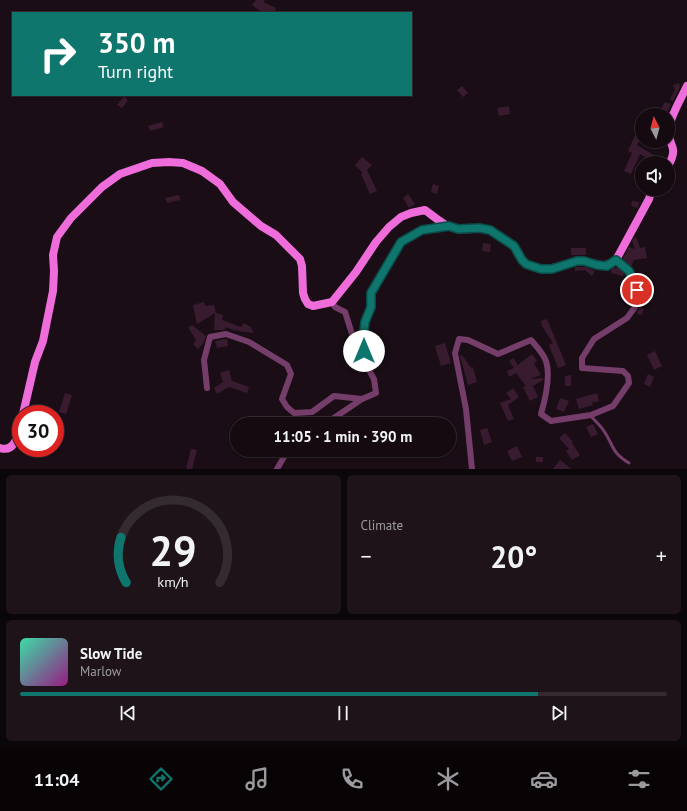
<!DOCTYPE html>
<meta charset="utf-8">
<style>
body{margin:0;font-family:"PT Sans",sans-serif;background:#1d1319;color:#f1f3f6;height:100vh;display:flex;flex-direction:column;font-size:15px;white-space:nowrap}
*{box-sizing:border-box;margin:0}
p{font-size:13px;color:#9d9a9f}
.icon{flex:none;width:22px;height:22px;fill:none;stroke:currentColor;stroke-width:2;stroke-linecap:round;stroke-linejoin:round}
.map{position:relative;height:469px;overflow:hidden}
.sheet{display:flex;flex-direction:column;gap:6px;padding:6px;background:#0b0609;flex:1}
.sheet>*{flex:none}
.hud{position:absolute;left:12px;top:12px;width:400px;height:84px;border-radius:0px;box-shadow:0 1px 3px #0004,0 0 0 1px #332b30;background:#0f766e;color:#fff;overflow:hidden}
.needle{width:26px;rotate:354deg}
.tools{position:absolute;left:635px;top:108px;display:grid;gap:8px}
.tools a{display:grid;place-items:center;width:40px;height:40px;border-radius:50%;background:#140a10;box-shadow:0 1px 3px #0004,0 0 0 1px #332b30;font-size:20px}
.speed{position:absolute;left:12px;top:405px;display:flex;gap:8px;font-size:20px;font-weight:700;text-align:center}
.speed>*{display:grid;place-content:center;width:52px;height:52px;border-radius:50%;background:#140a10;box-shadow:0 1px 3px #0004,0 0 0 1px #332b30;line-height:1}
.speed .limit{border:6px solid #d22;background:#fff;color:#111}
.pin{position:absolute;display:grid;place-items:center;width:34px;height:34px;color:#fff;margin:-17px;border:2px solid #fff;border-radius:50%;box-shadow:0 1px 4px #0007}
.me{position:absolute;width:44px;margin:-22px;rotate:0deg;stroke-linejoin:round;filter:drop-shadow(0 0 3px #0008)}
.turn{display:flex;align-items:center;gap:14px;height:84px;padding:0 20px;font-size:18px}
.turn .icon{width:52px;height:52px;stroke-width:2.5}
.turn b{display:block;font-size:28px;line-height:34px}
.big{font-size:30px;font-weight:800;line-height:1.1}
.sheet .card{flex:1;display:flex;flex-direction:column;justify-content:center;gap:6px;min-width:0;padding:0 14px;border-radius:6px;background:#1d1319}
.sheet .dial{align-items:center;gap:0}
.dial svg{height:104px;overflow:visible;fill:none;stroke:#332b30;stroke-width:7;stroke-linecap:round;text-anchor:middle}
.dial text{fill:#f1f3f6;stroke:none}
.song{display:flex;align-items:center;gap:12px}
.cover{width:48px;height:48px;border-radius:6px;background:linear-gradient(135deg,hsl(160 70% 55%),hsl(310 70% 35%))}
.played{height:4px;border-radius:2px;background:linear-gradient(90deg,#0f766e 80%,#332b30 80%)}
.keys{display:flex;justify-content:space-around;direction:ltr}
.heat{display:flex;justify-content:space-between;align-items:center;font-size:22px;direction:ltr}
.sheet .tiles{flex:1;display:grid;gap:6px;grid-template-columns:1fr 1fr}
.card:last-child{grid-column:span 2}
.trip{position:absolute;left:230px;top:417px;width:226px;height:40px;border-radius:20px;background:#140a10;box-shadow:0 1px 3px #0004,0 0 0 1px #332b30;font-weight:800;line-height:40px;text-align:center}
.tab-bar{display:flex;height:64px;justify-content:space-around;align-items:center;background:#080406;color:#9d9a9f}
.tab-bar .icon{width:28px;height:28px}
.tab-bar .selected{color:#0f766e}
.tab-bar b{font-size:18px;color:#f1f3f6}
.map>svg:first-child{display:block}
</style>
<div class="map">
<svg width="687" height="469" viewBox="0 0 687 469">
<rect width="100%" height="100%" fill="#1a0d16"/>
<g fill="#391b2f">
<path d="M256 0H265L263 2 276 8 274 13H263L252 5Z"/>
<path d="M679 83 680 87 673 101 670 99 675 90 673 85Z"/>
<path d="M462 86 468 93 463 97 457 90Z"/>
<path d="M124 96 128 100 122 108 117 105Z"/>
<path d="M665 102 671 104 666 114 660 111Z"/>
<path d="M509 106 510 114 499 116 497 108Z"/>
<path d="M162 122 164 127 150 131 148 126Z"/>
<path d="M636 133 642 136 637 145 655 156 652 161 640 154 631 174 624 171 632 153 628 151Z"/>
<path d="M362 157 372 165 367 170 377 191 370 194 361 174 363 173 355 165Z"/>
<path d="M433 184 439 186 437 194 431 192Z"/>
<path d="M408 194 415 204 409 208 403 198Z"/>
<path d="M179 195 180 200 167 203 165 198Z"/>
<path d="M632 201 639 202 638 208 631 206Z"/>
<path d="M636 237 640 248 645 247 647 258 634 260 631 267 622 260 629 247 635 249 632 241 634 238Z"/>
<path d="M483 243 491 244 490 252 482 251Z"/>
<rect x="571" y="248" width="15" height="7"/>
<path d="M575 267H586L595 271 592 276 585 270 575 271Z"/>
<path d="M612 268H619L624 273 623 276 611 273Z"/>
<path d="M204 302 205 306 214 305 216 313 223 315 222 320 241 327 244 323 252 328 251 330H253V333L238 331 236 329V331L225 327V330H214L215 313 197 324 193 305Z"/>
<path d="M639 308 644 309 642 315 637 314Z"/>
<path d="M547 319 566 365 558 368 549 345 553 343 542 326 541 321Z"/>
<path d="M192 325 206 336 204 342 198 349 193 344 196 340 188 327Z"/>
<path d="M226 339H227L228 346 217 348 215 341Z"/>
<path d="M445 343 451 363 441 366 435 346Z"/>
<path d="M655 351 662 366 654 370 647 355Z"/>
<path d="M532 354 537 361 534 363 541 375 530 379 543 378V380L533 386 538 397 530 401 523 387 526 386 516 373 509 377 507 371 514 368 509 361 513 358 518 365Z"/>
<path d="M462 355 471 368 473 367 477 382 468 385 460 356Z"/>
<path d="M229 370 232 381 249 387 247 393 229 387 217 394 214 388 223 382 220 373Z"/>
<path d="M648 374 654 377 650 387 644 384Z"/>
<path d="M571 375V386H565V376Z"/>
<path d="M513 388 519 397 508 405 514 419 508 421 500 403 511 399 506 393Z"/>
<path d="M65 393 72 395 66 414 59 412Z"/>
<path d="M597 393 599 401 592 403 593 405 579 409 576 399Z"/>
<path d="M560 398 569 401 564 412 556 409Z"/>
<path d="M593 424 598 434 591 437 586 427Z"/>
<path d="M487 428 492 442 484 445 480 430Z"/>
<path d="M565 433 573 442 572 443 580 455 572 460 566 451 569 449 559 438Z"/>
<path d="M517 446 522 457 512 461 507 451Z"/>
<path d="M191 449 197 450 192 469H186Z"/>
<rect x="536" y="457" width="7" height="5"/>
<path d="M560 460 563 462 571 469H553Z"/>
</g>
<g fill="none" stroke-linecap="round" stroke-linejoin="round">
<path stroke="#743d6a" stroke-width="3" d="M591 416C595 421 600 425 604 431 614 446 611 452 629 463"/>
<g stroke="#743d6a" stroke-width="6">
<path d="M364 357 363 339 365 322 371 307V293L401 242 421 230 449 226"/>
<path d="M207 388 204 360 210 337 226 334 249 342 287 365 291 374 282 399 287 407 294 413 312 412 334 396 362 399 376 393 374 379 365 363 353 337 345 312 335 307 332 302"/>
<path d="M325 424 362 399"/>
<path d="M277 469 288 450"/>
<path d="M472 469 466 409 455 353 459 339 468 340 498 354 531 340C537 347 543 353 546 361 551 376 545 400 541 414L551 421 591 415 613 406 629 383 628 376 623 371 582 368V358L594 339 627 318 635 307 637 290 629 271 616 260"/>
</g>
<g stroke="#ee6dda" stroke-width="8">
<path d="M668 166C681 144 665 145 669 127 672 113 681 99 687 86"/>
<path d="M23 414 35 362 43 341 53 291 54 271 53 255 57 237 71 218 102 187 120 174 152 163 169 162 183 163 202 171 220 184 233 202 261 226 276 235 300 259 302 266 303 293 305 299 308 304 313 306 332 302 356 272 376 242 389 227 401 217 411 213 425 210C435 217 447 229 460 229 470 230 481 227 490 230 498 234 507 240 513 246 517 250 518 255 521 259 525 265 536 269 543 269 556 270 568 261 581 261 598 261 598 271 616 260L649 199 652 189"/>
<path d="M0 448C16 453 18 433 21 422"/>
</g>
</g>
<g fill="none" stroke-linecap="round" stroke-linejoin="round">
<defs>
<path id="route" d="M364 351 363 339 365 322 371 307V293L401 242 422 230 449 226 458 229 479 228 490 230 514 246 522 260 526 264 541 269H552L577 261H584L597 265 607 266 616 260 629 271 637 290"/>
</defs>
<use href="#route" stroke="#0a4d48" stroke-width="10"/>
<use href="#route" stroke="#0f766e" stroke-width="7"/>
</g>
</svg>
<div class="tools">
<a><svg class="needle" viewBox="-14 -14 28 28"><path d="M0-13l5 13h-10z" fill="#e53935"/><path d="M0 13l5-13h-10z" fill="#9d9a9f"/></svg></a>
<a><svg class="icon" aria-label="sound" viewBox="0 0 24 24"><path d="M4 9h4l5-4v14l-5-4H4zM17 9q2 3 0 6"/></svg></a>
</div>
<div class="speed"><div class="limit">30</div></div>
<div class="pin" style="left:637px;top:290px;background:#d93025"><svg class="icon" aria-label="arrive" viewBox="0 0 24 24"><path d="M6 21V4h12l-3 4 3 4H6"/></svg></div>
<svg class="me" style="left:364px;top:351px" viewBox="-20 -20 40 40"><circle r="19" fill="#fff"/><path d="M0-13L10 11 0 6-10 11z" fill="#0f766e"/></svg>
<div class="trip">11:05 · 1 min · 390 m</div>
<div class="hud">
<div class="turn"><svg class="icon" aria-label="right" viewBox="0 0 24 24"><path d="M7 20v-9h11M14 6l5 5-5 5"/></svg><div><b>350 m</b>Turn right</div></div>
</div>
</div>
<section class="sheet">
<div class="tiles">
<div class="card dial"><svg viewBox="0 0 100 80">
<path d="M14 69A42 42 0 1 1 86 69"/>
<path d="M14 69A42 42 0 0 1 10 34" stroke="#0f766e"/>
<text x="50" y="56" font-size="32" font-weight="700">29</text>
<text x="50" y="72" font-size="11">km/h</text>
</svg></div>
<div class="card"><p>Climate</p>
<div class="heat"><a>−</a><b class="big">20°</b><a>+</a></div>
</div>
<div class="card">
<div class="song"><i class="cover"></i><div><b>Slow Tide</b><p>Marlow</p></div></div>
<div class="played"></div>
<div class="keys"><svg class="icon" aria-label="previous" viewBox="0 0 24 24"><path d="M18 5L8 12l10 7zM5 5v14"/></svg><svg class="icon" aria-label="pause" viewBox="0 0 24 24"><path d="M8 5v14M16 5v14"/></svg><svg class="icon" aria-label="next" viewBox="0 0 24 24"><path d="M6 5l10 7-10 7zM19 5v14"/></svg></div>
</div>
</div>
</section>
<nav class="tab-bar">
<b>11:04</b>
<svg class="icon selected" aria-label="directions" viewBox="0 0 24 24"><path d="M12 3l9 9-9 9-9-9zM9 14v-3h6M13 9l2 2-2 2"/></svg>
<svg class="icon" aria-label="music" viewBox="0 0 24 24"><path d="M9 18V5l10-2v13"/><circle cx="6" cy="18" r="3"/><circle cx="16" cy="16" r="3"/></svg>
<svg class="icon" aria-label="phone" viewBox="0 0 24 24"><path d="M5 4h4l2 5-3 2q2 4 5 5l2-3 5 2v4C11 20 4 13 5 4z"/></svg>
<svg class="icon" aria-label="climate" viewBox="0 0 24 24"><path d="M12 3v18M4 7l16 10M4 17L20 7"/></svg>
<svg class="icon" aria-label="car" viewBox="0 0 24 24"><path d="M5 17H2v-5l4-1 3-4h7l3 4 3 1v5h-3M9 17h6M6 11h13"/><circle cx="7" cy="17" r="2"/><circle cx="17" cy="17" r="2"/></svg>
<svg class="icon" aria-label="filters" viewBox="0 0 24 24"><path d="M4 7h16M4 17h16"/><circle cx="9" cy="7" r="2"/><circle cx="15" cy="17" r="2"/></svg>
</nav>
